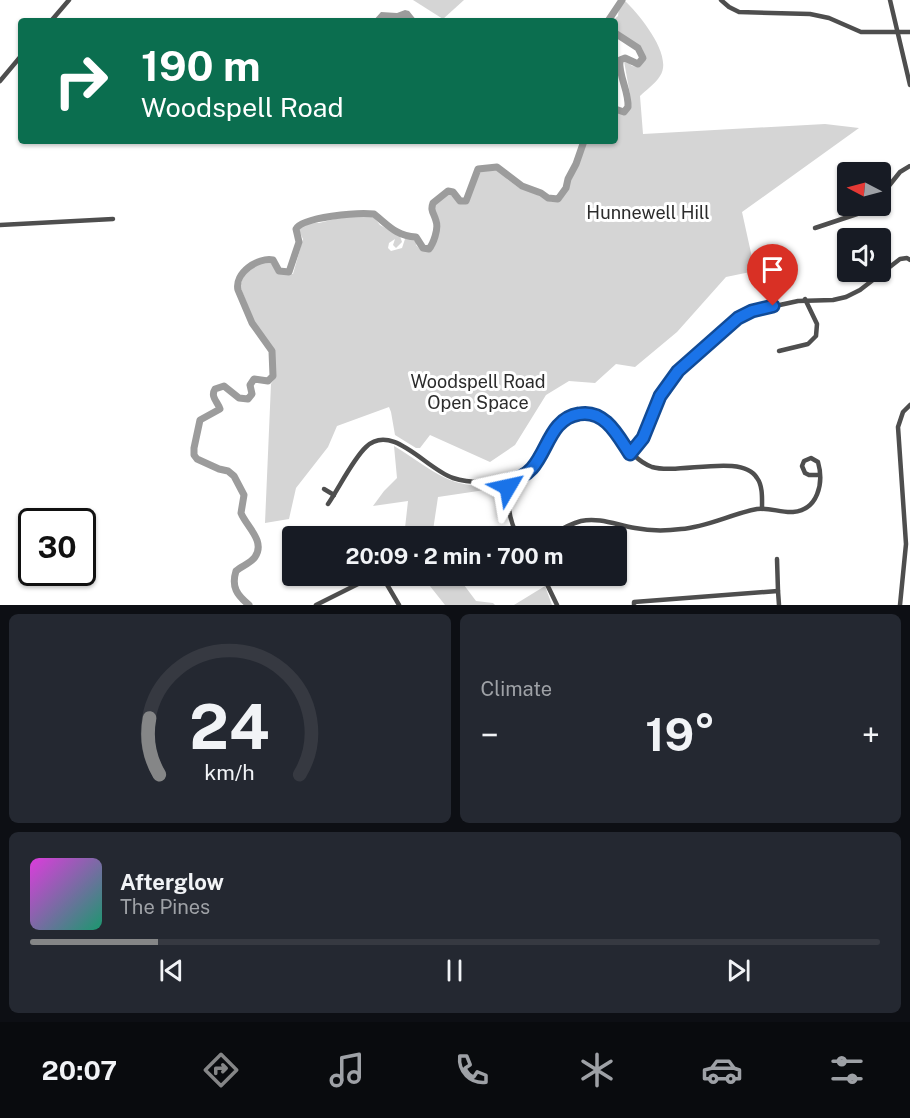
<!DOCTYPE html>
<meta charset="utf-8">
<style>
body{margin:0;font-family:"Public Sans",sans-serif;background:#242831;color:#f1f3f6;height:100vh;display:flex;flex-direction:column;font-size:22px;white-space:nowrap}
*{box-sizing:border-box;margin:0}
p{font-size:20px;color:#9ea1a6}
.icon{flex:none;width:33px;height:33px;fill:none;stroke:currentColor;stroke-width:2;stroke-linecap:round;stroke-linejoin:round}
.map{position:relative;height:605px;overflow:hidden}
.panel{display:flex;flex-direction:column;gap:9px;padding:9px;background:#0d0f14;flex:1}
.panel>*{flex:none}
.top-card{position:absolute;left:18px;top:18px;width:600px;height:126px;border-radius:6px;box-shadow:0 2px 4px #0004;background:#0b6e4f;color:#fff;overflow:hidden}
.needle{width:39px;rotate:276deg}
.fabs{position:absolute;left:837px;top:162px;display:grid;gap:12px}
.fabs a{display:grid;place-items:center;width:54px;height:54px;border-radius:6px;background:#171b24;box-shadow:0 2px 4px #0004;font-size:30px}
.speed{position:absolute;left:18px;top:508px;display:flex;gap:12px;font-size:30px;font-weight:700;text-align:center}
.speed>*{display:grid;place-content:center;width:78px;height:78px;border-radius:50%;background:#171b24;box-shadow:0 2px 4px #0004;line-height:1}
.speed .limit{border:3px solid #111;border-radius:9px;background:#fff;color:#111}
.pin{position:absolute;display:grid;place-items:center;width:51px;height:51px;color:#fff;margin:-62px -26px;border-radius:50% 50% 50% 0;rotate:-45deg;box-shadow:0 0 6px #0007}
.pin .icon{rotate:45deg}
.me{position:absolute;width:66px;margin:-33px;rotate:54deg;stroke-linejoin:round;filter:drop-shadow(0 0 4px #0008)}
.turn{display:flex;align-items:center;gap:21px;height:126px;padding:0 24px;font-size:27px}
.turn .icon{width:78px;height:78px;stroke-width:2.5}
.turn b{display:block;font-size:42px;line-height:51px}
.big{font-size:45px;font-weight:700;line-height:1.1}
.panel .widget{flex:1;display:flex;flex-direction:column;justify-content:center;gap:9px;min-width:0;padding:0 21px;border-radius:9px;background:#242831}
.panel .dial{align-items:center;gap:0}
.dial svg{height:156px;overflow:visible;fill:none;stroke:#363941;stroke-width:7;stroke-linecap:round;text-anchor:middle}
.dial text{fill:#f1f3f6;stroke:none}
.song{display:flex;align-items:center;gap:18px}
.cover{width:72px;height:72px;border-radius:9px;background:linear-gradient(135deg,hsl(300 70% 55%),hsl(160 70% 35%))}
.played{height:6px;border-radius:3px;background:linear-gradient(90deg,#858687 15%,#363941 15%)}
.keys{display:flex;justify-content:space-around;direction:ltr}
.heat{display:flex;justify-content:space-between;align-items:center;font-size:33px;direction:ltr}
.panel .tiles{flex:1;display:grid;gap:9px;grid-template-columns:1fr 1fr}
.widget:last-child{grid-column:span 2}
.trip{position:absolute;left:282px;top:526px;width:345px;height:60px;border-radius:6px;background:#171b24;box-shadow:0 2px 4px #0004;font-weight:700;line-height:60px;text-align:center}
.dock{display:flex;height:96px;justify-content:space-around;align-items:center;background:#090b0e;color:#9ea1a6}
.dock .icon{width:42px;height:42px}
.dock .on{color:#858687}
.dock b{font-size:27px;color:#f1f3f6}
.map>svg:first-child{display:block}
</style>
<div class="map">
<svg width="910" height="605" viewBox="0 0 910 605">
<rect width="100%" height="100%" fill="#fff"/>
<g fill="#d5d5d5">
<path d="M413 0H464L443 19Z"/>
<path d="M625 1C639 14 674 56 660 76 655 84 646 90 640 96L643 134 825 124 859 128 742 212 755 271 726 277 677 332 635 367 616 364 595 383 569 381 546 395 515 445 490 462 430 435 420 448H416L395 435 391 412 389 407 337 426 328 447 296 488 289 519 265 523 271 384 275 378 274 350 254 321 240 286 244 275 257 265 267 261 273 263 277 271 293 274 303 239 299 231 301 226 307 222 319 223 351 215H372L380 225 400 236 402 242 396 248 393 245 395 239 389 243 388 248 391 251 402 248 405 239 413 237 419 242 416 245 421 250H427C442 238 439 224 433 209L435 202 441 200 448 193 452 194 459 201 467 200 479 170H502L501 172 506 175 507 179 519 188 536 194 544 199 552 202 562 199 580 161 586 141H615V112L625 111 631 100 624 61 626 60 632 66 639 67 645 59 642 49 615 29V21H612L618 16 619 7Z"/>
<path d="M394 446C438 473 448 490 503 485L505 487 438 497 432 537H404L408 501 373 506 384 491 397 478Z"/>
<path d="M422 576H474L461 581 476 601 493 603 495 605H445Z"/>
<path d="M545 586 552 605H514Z"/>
</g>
<path fill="#9c9c9c" d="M405 10 409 11 417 21H373L381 12 397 13Z"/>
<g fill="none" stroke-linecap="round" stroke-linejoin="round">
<g stroke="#9c9c9c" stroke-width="7">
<path d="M608 21 622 0"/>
<path d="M615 33 638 48 643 58 638 64 625 58 620 60C618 75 629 91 628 107L624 112 615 109"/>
<path d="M249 605C237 595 231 587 236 571 242 566 251 563 255 557 266 541 246 526 241 513L244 495 234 476 228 471 219 469 197 459 194 455V448L200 420 220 409C218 402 210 397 215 389L224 386 239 398 248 399 252 394 250 385 254 379 268 381 273 376 272 351 252 323 238 290C234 273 258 257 273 260L279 271 289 272 299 242 296 229C302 217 359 212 374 214 388 225 396 236 416 237L423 248 429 249C433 244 439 229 436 221 434 213 430 211 433 203L448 191 453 192 460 201H466L478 169 497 167 522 186 541 193 548 198 558 199 566 188 568 179 576 164 584 141"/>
</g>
<g stroke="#4e4e4e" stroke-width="4.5">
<path d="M721 0 729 7 739 12 810 14 829 18 861 32H910"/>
<path d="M890 0 910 85"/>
<path d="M51 21 69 0"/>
<path d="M0 81 21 56"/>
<path d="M880 197 900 172 910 166"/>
<path d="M0 225 113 219"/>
<path d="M815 228 860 213 873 206"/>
<path d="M779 351 808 344 816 336 817 324 805 299"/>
<path d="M630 454 643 438 657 402 671 379 738 318 752 311 798 301 833 300 846 297 860 290 900 259 907 258 910 260"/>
<path d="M509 480C507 501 508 518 518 537"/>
<path d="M324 489 334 495"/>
<path d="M328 504C339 488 353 459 366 447 392 422 426 469 453 478 471 484 492 482 511 480 550 475 543 414 584 413 615 413 621 456 652 467 679 475 742 453 757 478 763 486 762 499 762 509"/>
<path d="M364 530 365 537"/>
<path d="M548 537C558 531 569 524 581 521 599 517 617 525 635 528 650 531 666 531 681 529 707 527 731 514 757 509 769 507 781 513 793 512 818 510 824 483 818 462L811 458 804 461 802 466 805 473 809 475H819"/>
<path d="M777 559 778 591"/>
<path d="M382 576 399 605"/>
<path d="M543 576 557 605"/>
<path d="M316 605 374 576"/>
<path d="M634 605V602L778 591 779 605"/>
<path d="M900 605 906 544 898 427 903 412 910 405"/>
</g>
</g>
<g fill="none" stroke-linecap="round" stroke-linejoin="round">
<defs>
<path id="route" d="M508 487 509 480C549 476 541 420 579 414 605 409 618 436 630 454L643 438 660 396 678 371 738 318 752 311 773 306"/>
</defs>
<use href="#route" stroke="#114b97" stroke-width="15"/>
<use href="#route" stroke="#1a73e8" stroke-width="10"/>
</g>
<g text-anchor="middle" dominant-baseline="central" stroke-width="6" stroke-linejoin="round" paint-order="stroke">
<g font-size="18" fill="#2c2c2c" stroke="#fff">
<text x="648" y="212">Hunnewell Hill</text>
<text x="478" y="381">Woodspell Road<tspan x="478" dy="21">Open Space</tspan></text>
</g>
</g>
</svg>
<div class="fabs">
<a><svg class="needle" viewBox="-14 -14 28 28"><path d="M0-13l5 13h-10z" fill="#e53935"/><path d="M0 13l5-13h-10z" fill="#9ea1a6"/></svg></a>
<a><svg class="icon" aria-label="sound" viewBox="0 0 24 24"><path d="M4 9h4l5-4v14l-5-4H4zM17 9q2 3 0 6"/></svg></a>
</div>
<div class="speed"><div class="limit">30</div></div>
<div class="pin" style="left:773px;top:306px;background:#d93025"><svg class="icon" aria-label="arrive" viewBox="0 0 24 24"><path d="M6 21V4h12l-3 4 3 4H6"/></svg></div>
<svg class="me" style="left:508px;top:487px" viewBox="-20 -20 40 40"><path d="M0-17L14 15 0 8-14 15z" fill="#1a73e8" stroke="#fff" stroke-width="4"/></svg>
<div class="trip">20:09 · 2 min · 700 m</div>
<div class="top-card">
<div class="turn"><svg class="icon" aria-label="right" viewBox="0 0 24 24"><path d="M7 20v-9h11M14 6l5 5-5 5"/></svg><div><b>190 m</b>Woodspell Road</div></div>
</div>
</div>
<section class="panel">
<div class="tiles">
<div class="widget dial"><svg viewBox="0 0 100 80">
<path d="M14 69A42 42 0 1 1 86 69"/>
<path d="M14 69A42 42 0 0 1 9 40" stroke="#858687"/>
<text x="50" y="56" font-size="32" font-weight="700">24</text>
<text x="50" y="72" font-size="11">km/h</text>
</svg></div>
<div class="widget"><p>Climate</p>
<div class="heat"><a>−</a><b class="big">19°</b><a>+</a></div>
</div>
<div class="widget">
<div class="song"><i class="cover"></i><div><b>Afterglow</b><p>The Pines</p></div></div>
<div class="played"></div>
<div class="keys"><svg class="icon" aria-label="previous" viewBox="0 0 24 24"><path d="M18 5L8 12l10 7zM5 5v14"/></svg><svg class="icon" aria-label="pause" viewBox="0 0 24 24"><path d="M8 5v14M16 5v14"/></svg><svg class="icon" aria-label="next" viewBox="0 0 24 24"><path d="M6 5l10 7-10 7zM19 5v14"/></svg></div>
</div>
</div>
</section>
<nav class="dock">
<b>20:07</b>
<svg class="icon on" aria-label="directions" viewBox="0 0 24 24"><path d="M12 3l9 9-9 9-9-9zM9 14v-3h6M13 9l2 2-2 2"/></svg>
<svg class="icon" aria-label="music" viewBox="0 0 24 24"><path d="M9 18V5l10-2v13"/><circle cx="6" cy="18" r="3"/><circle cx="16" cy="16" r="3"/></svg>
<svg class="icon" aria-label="phone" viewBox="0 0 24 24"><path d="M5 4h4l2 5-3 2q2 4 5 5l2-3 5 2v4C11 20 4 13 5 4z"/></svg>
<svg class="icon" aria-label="climate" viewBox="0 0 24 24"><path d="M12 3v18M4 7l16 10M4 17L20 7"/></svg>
<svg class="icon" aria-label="car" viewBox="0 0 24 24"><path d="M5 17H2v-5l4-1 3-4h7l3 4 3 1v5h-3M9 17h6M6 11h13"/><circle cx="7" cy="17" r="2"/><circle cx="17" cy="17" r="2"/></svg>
<svg class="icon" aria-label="filters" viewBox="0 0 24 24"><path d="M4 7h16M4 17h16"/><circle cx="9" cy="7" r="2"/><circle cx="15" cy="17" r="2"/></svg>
</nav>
